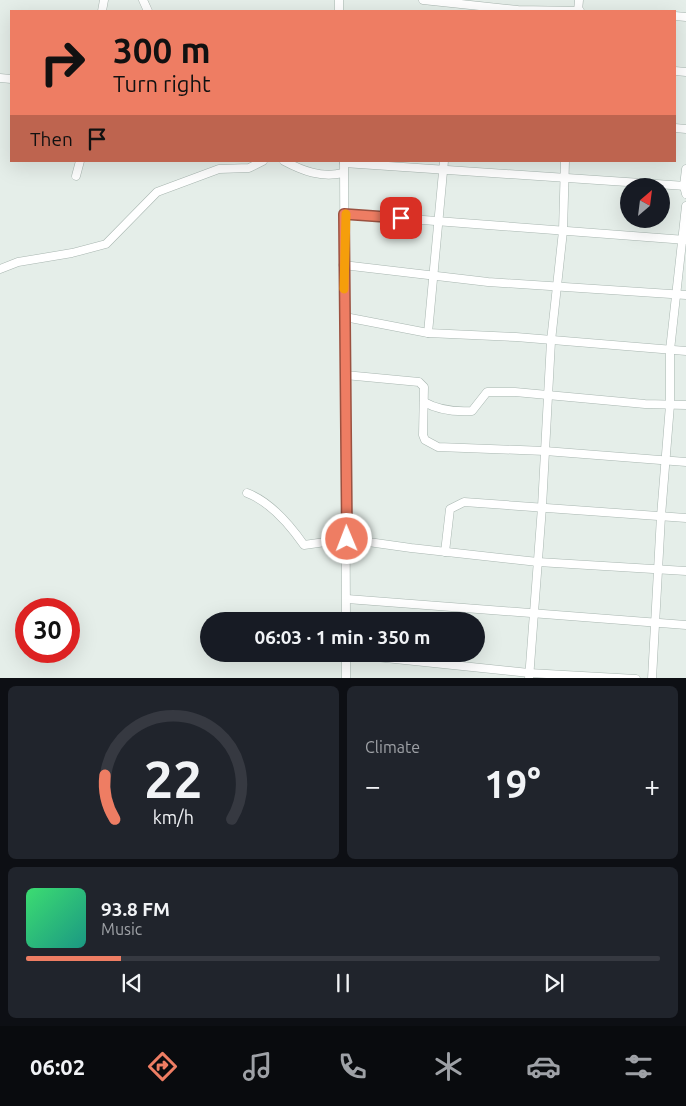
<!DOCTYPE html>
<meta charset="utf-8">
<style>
body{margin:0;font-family:Ubuntu,sans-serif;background:#20242c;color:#f1f3f6;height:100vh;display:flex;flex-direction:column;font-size:19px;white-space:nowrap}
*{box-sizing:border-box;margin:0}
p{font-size:16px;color:#9ea1a6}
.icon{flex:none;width:28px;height:28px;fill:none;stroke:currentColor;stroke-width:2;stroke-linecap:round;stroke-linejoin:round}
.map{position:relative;height:678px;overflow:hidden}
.sheet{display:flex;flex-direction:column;gap:8px;padding:8px;background:#0d0f14;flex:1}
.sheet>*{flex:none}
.hud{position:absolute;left:10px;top:10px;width:666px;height:152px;border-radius:0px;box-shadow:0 5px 20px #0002;background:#ee7d63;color:#111;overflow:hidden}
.needle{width:32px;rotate:28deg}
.fabs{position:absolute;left:620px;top:178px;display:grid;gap:10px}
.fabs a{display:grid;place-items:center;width:50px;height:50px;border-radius:50%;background:#171b24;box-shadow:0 5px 20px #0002;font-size:25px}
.speed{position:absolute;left:15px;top:598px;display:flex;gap:10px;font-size:25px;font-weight:700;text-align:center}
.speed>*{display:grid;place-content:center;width:65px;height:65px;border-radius:50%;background:#171b24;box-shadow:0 5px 20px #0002;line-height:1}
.speed .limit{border:8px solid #d22;background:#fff;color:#111}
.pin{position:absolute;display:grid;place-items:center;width:42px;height:42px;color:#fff;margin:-21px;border-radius:10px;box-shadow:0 2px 8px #0006}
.me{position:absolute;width:55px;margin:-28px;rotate:359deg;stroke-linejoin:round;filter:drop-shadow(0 0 4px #0008)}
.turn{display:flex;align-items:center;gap:18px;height:105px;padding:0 20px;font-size:22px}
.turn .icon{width:65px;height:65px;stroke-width:2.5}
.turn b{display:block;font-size:35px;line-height:42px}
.then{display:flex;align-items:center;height:48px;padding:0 20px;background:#0003;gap:10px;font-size:19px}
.big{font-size:38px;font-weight:600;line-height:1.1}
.sheet .widget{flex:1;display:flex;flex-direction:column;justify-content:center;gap:8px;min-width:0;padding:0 18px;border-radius:8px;background:#20242c}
.sheet .dial{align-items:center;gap:0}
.dial svg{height:130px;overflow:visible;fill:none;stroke:#363941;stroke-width:7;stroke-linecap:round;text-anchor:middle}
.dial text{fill:#f1f3f6;stroke:none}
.song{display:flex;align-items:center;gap:15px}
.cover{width:60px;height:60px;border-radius:8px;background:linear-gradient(135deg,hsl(140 70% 55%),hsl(170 70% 35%))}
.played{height:5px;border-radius:2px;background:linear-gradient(90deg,#ee7d63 15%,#363941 15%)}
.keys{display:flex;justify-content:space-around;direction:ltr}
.heat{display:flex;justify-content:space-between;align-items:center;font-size:28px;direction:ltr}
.sheet .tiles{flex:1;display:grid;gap:8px;grid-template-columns:1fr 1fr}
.widget:last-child{grid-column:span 2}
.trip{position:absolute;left:200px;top:612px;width:285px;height:50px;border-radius:25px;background:#171b24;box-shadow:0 5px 20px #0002;font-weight:600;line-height:50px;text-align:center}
.dock{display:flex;height:80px;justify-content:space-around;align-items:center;background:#090b0e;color:#9ea1a6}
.dock .icon{width:35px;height:35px}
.dock .on{color:#ee7d63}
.dock b{font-size:22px;color:#f1f3f6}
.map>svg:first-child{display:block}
</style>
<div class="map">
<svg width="686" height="679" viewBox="0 0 686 679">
<rect width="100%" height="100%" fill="#e5eee9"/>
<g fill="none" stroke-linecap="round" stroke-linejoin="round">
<defs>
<g id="minor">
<path d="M143 0 148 11"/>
<path d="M339 0V11"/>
<path d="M423 0 518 10 580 11"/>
<path d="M102 11 104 0"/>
<path d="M578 11 579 0"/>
<path d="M675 16 686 17"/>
<path d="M675 71 686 72"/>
<path d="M0 78 11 79"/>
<path d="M675 128 686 129"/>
<path d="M284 161C303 171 321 178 343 173"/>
<path d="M344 161 346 621"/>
<path d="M344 163 686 186"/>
<path d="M686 169 684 186 686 194"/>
<path d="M76 176 80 161"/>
<path d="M344 214 686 240"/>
<path d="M343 265 488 282 686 295"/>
<path d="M0 269 18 262 72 253 106 244 157 192 219 169 249 168 263 161"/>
<path d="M345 317 428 333 516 337 686 351"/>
<path d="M428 333 444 161"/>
<path d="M345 375 419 382 424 387 423 435 425 440 438 447 545 451 686 462"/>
<path d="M424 402C438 410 455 412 472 411L487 392H515L645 404 686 405"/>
<path d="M247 493C271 502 290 525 304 545L347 539 411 548 538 562 686 571"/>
<path d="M445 552 450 509 464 502 686 518"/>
<path d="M347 599 686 625"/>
<path d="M346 654V679"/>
<path d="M347 654 529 673 636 679"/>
<path d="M529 679 542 507 551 341 563 231 565 161"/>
<path d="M652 679 661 516 670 405V350L686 206"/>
</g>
</defs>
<use href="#minor" stroke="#a8b6b0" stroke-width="9"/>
<use href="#minor" stroke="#fff" stroke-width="8"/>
</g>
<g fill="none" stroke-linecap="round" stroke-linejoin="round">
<defs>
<path id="route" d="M347 539 344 214 401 218"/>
</defs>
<use href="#route" stroke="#9b5140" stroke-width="12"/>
<use href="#route" stroke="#ee7d63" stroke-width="9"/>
<path stroke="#f59e0b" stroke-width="9" d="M344 289 346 214"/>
</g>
</svg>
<div class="fabs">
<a><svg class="needle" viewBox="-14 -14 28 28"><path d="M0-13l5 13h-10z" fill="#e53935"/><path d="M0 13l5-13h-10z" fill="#9ea1a6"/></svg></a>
</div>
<div class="speed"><div class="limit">30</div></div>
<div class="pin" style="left:401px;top:218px;background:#d93025"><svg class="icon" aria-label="arrive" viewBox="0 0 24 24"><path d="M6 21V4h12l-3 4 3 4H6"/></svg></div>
<svg class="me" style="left:347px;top:539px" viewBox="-20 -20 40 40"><circle r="17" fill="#ee7d63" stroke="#fff" stroke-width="3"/><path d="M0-11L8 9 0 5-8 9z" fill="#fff"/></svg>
<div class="trip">06:03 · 1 min · 350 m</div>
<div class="hud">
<div class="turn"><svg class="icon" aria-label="right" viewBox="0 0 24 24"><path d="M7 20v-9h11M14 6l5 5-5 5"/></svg><div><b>300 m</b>Turn right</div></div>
<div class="then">Then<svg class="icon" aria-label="arrive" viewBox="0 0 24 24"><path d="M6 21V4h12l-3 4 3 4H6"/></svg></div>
</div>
</div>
<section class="sheet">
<div class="tiles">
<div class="widget dial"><svg viewBox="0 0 100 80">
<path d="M14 69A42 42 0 1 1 86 69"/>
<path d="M14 69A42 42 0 0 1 8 42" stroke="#ee7d63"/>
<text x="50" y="56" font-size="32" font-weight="700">22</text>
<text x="50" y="72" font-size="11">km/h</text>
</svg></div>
<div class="widget"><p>Climate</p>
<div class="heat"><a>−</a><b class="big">19°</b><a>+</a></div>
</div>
<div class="widget">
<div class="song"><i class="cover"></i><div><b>93.8 FM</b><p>Music</p></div></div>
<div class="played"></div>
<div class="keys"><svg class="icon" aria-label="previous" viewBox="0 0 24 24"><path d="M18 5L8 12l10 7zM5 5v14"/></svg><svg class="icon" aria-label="pause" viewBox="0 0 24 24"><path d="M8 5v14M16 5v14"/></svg><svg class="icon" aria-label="next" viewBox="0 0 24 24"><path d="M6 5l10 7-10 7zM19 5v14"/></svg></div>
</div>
</div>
</section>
<nav class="dock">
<b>06:02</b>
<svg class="icon on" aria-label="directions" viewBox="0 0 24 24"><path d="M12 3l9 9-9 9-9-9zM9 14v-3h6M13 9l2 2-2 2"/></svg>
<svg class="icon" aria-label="music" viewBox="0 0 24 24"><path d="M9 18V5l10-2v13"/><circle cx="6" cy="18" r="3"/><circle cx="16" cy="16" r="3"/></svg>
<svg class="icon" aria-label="phone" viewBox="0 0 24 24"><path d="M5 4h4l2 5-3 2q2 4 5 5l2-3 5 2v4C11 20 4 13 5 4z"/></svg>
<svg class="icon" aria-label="climate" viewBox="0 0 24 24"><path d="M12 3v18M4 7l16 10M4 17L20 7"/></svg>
<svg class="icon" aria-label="car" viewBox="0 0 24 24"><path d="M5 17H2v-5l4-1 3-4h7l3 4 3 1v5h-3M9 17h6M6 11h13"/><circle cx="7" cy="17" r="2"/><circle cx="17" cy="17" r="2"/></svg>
<svg class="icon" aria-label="filters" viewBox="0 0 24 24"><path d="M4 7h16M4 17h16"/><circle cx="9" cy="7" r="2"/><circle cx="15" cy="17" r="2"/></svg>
</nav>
